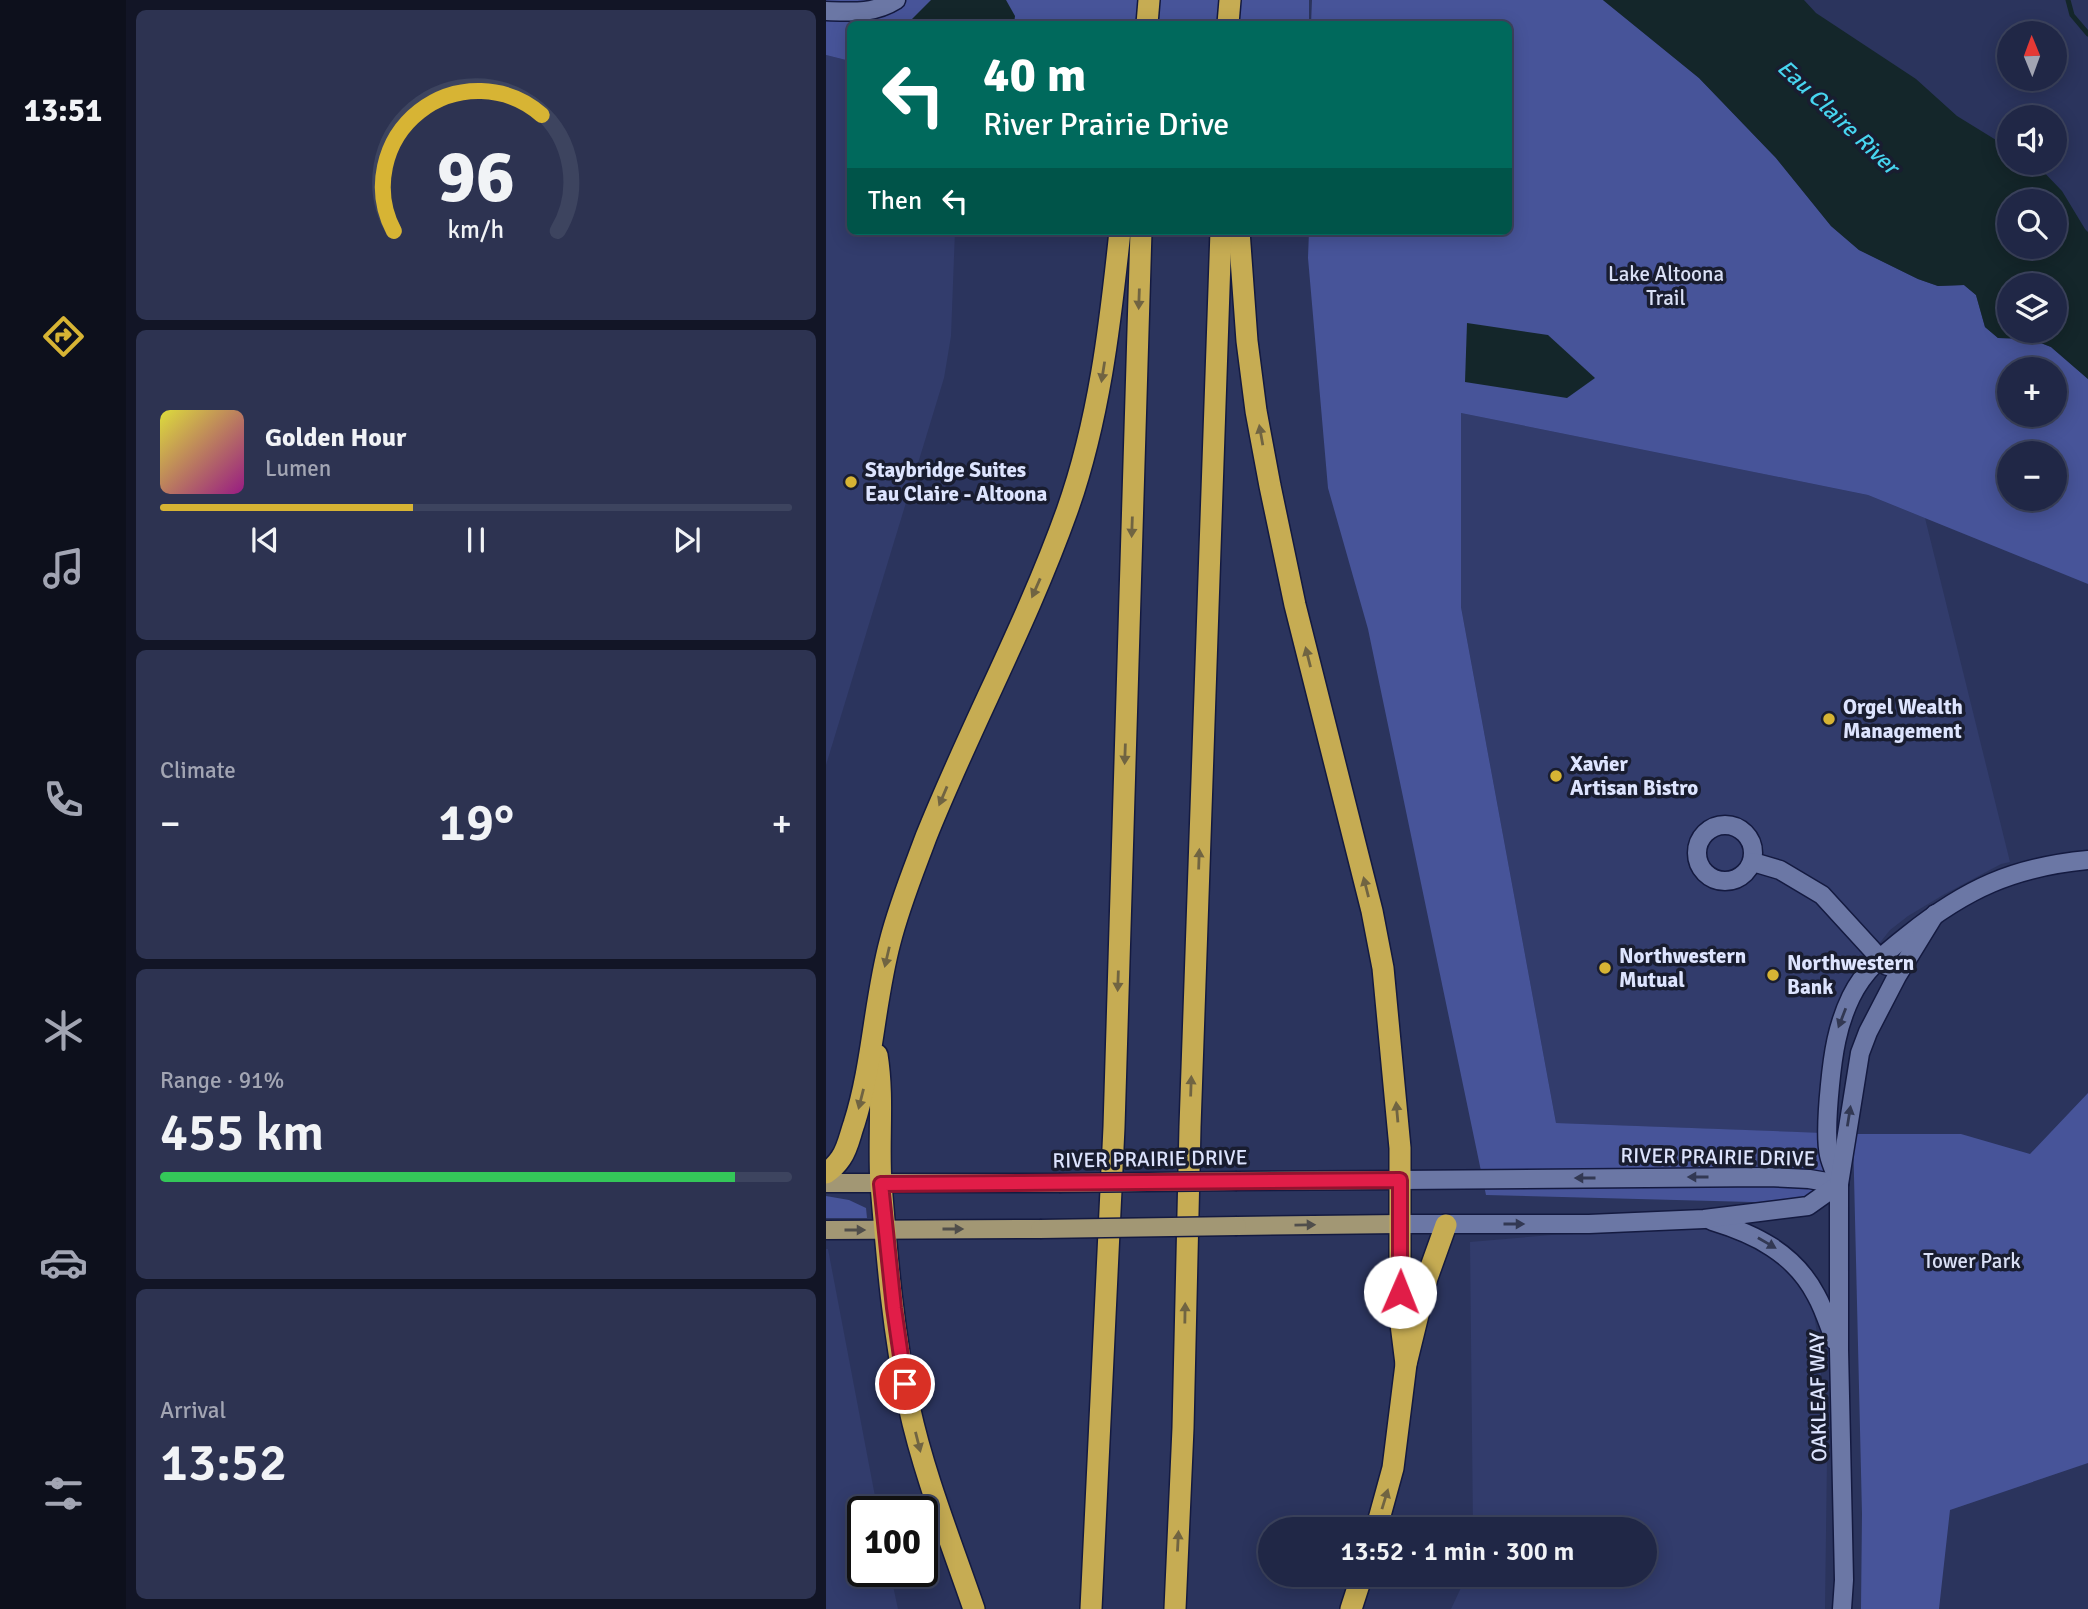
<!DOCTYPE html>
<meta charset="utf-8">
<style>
body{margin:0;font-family:Signika,sans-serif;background:#2d3351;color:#f1f3f6;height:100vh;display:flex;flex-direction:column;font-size:26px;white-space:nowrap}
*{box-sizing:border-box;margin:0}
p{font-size:23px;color:#a2a5b3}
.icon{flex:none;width:38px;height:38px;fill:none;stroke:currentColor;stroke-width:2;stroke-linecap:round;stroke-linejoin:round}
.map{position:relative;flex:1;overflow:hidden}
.details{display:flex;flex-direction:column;gap:10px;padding:10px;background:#121526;width:700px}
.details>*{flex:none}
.banner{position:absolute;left:21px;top:21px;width:665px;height:214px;border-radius:10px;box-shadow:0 4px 18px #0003,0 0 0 2px #3d445f;background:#00695c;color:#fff;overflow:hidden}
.needle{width:46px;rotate:359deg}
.buttons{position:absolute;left:1171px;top:21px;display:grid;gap:14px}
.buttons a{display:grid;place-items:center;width:70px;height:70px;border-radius:50%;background:#202746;box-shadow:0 4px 18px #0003,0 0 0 2px #3d445f;font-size:35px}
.speed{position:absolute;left:21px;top:1496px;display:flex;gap:14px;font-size:35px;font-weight:700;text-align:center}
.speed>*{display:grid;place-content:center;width:91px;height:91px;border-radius:50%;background:#202746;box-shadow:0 4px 18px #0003,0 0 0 2px #3d445f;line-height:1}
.speed .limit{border:4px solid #111;border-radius:10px;background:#fff;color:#111}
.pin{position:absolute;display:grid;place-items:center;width:60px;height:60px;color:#fff;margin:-30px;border:4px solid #fff;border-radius:50%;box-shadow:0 2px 7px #0007}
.me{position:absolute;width:77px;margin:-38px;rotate:1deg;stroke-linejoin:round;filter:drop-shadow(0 0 5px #0008)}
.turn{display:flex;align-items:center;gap:24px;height:147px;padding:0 21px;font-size:32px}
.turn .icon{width:91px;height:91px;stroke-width:2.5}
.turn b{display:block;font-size:49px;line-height:60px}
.then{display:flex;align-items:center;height:66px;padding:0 21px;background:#0003;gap:14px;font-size:26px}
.big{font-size:52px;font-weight:600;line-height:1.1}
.details .tile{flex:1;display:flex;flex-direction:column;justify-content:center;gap:10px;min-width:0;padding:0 24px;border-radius:10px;background:#2d3351}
.details .dial{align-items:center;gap:0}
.dial svg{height:182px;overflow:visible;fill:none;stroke:#3d445f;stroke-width:7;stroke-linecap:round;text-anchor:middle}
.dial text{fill:#f1f3f6;stroke:none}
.song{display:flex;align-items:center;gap:21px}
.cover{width:84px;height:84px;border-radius:10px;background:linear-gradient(135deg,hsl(60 70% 55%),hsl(310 70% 35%))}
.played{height:7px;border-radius:4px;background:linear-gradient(90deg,#d7b434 40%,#3d445f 40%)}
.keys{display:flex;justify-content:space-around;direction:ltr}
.heat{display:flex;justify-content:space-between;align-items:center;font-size:38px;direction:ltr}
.charge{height:10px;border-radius:5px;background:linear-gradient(90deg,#34c759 91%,#3d445f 0)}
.trip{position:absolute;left:432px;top:1517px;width:399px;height:70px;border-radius:35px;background:#202746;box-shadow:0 4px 18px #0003,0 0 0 2px #3d445f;font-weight:600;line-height:70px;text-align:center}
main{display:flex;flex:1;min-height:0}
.dock{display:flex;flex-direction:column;width:126px;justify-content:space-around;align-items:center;background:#0d101c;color:#a2a5b3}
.dock .icon{width:49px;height:49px}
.dock .on{color:#d7b434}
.dock b{font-size:32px;color:#f1f3f6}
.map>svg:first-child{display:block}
</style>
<main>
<nav class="dock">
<b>13:51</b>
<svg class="icon on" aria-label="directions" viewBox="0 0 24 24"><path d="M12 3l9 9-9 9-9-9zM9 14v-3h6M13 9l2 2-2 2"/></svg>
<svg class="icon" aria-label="music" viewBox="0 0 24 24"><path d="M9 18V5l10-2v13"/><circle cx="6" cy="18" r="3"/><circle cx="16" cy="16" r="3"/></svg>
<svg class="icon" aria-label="phone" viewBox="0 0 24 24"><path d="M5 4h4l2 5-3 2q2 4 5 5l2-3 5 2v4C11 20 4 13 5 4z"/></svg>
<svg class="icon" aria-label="climate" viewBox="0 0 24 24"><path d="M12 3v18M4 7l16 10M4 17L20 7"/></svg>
<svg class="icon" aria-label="car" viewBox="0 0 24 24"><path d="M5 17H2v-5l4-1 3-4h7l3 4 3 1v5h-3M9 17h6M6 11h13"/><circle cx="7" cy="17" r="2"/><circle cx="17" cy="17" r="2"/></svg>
<svg class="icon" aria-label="filters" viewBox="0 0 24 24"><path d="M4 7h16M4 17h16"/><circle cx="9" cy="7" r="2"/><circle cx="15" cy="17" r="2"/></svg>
</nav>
<section class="details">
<div class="tile dial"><svg viewBox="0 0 100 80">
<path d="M14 69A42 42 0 1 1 86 69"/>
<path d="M14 69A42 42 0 0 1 79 18" stroke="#d7b434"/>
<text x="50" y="56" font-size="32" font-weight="700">96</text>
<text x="50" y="72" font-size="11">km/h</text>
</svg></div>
<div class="tile">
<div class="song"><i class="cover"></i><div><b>Golden Hour</b><p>Lumen</p></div></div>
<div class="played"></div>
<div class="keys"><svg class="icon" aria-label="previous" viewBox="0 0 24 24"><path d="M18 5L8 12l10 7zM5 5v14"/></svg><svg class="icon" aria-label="pause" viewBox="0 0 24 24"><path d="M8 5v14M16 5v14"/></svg><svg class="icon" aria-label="next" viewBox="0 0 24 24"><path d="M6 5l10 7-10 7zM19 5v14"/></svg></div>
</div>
<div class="tile"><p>Climate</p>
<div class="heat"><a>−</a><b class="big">19°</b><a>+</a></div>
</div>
<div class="tile"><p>Range · 91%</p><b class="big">455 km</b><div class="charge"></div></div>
<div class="tile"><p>Arrival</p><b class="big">13:52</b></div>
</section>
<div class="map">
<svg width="1262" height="1609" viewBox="0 0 1262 1609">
<rect width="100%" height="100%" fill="#2b345d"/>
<g fill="#323c6c">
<path d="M0 55 24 61V231H129L125 336 118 378 0 765Z"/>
<path d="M635 413 1042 495 1099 518 1184 862 1175 864 1117 895 1082 916 1064 930 1037 964 999 1060 992 1101 993 1133 730 1123 635 607Z"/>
<path d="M877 1228 891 1230 921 1240 953 1263 968 1276 981 1295 988 1314 993 1346 1001 1457 999 1609H625L641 1575H819V1530L647 1529 644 1242 725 1235Z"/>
<path d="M0 1249H2L52 1512H37V1572H64L72 1609H0Z"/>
</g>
<g fill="#475499" fill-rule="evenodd">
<path d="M0 0H483V24H24V61L0 55Z"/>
<path d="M486 0H777L873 78 950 158 1005 226 1033 250 1092 279 1112 286 1138 285 1150 295 1159 327 1172 338 1205 339 1225 347 1262 379V584L1042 495 635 413V607L730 1123 998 1133 1000 1204 660 1195 542 629 502 488 482 258 483 231H682V24H485ZM1183 369H1228V415H1183ZM1183 453H1228V499H1183Z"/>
<path d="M1262 1093V1463L1124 1510 1113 1609H1035L1036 1514 1027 1134H1135L1204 1154Z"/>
<path d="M0 1196 23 1200 40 1208 41 1218H0Z"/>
</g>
<g fill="#14262a" fill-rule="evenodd">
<path d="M105 0H180L189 16 188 24H81Z"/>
<path d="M777 0H978L990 13 1090 79 1131 116 1183 148V163H1208L1211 165 1236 191 1259 229 1262 232V379L1225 347 1205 339 1172 338 1159 327 1150 295 1138 285 1112 286 1092 279 1033 250 1005 226 950 158 873 78ZM1183 201H1228V247H1183ZM1183 285H1228V331H1183Z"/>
<path d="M641 323 722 335 769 378 741 398 639 382Z"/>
</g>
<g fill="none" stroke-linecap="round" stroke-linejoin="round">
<path stroke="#14262a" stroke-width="5" d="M1242 0 1246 15 1262 34"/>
<defs>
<g id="minor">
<path d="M0 11C26 12 48 14 70 0"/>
<circle cx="899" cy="853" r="28"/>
<path d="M927 862 954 870 996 895 1061 966"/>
<path d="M574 1180 942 1177 983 1179 1013 1184"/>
<path d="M1012 1180C1009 1172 1005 1164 1003 1155 999 1136 1002 1105 1004 1085 1007 1054 1011 1026 1025 997 1038 970 1059 953 1082 935 1140 889 1187 867 1262 860"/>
<path d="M886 1221C929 1234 968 1253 990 1295 998 1309 1003 1326 1009 1341"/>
<path d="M574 1224H763L878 1219 982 1206 1013 1184"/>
<path d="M1016 1609 1018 1580 1013 1350V1184L1034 1053 1042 1032 1071 976 1109 914"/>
</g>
<g id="major">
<path d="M411 1181 574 1180"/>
<path d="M0 1183H233"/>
<path d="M411 1226 574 1224"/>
<path d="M0 1230 214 1229"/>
</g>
<g id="highway">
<path d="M321 24 323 0"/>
<path d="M402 24 404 0"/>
<path d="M413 231 421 341 430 411 444 486 469 605 546 911 557 968 574 1148V1316L580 1364"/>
<path d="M51 1055C58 1098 52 1141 55 1184 61 1258 67 1333 83 1406 98 1475 125 1542 148 1609"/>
<path d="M0 1173C6 1169 11 1164 15 1158 22 1148 24 1135 28 1124 47 1064 48 1002 64 942 73 906 87 872 100 837 144 727 201 623 241 511 273 421 284 326 294 231"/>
<path d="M550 1530 567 1468 580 1364 601 1278 620 1225"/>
<path d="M265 1609 288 1127 315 231"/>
<path d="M349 1609 357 1428 364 1127 395 231"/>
<path d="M525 1609 536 1575"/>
</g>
</defs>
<use href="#minor" stroke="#141a40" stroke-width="21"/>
<use href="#major" stroke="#141a40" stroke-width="21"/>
<use href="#highway" stroke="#141a40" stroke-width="24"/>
<use href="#minor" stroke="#6b77a5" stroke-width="18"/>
<use href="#major" stroke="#a29774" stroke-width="18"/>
<use href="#highway" stroke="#c6ac53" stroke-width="21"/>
<defs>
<g id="major-bridge">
<path d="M233 1183 411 1181"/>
<path d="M214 1229 411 1226"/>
</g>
</defs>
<use href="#major-bridge" stroke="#141a40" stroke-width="21" stroke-linecap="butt"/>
<use href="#major-bridge" stroke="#a29774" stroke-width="18"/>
</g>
<defs><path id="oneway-solid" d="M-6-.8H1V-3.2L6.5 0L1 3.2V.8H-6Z" transform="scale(1.75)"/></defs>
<g fill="#706442">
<use href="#oneway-solid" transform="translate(313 299) rotate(92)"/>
<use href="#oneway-solid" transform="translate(277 372) rotate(99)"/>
<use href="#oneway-solid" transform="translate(435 435) rotate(-100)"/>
<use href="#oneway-solid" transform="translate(306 527) rotate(92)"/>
<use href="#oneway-solid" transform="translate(210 588) rotate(114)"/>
<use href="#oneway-solid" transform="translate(482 657) rotate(-104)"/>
<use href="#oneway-solid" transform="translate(299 754) rotate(92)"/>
<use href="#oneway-solid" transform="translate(117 796) rotate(113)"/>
<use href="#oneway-solid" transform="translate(373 859) rotate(-88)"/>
<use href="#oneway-solid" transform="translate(540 887) rotate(-104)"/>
<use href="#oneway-solid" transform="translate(61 957) rotate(103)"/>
<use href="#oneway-solid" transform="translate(292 981) rotate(92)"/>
<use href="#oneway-solid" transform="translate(365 1086) rotate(-88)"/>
<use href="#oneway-solid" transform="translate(35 1099) rotate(104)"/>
<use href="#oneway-solid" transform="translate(571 1112) rotate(-95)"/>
<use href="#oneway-solid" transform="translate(359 1313) rotate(-89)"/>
<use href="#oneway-solid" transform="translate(92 1442) rotate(76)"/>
<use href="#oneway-solid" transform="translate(559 1499) rotate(-73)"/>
<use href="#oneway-solid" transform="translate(352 1541) rotate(-87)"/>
</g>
<g fill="#323853">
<use href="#oneway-solid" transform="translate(1016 1018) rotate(111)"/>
<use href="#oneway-solid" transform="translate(1023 1116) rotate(-81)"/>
<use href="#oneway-solid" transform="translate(872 1177) rotate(180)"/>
<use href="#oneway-solid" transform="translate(759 1178) rotate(180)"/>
<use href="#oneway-solid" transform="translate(688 1224)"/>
<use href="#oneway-solid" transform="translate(941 1243) rotate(30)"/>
</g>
<g fill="#504e4b">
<use href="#oneway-solid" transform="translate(479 1225) rotate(-1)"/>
<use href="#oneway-solid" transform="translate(127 1229)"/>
<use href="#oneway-solid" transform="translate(29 1230)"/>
</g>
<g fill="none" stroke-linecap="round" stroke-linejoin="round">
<defs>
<path id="route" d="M79 1384 68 1308 55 1184 574 1180V1292"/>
</defs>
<use href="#route" stroke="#92132f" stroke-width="18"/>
<use href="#route" stroke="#e11d48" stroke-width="12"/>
</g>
<g fill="#d7b434" stroke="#191d30" stroke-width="2.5">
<circle cx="25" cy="482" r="7"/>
<circle cx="1003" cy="719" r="7"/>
<circle cx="730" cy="776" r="7"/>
<circle cx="779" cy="968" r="7"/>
<circle cx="947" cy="975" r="7"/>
</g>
<g text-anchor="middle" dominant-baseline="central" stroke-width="7" stroke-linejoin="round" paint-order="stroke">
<g font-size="21" fill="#dae0f6" stroke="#191d30">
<text x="840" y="274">Lake Altoona<tspan x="840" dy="24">Trail</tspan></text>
<text x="1146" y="1261">Tower Park</text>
</g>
<g font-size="21" font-weight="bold" fill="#dde4fe" stroke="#191d30" text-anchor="start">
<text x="39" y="470">Staybridge Suites<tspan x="39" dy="24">Eau Claire - Altoona</tspan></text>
<text x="1017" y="707">Orgel Wealth<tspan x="1017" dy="24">Management</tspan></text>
<text x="744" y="764">Xavier<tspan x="744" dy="24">Artisan Bistro</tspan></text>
<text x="793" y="956">Northwestern<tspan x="793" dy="24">Mutual</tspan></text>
<text x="961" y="963">Northwestern<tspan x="961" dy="24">Bank</tspan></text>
</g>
<g font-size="21" fill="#dde4fe" stroke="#191d30">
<text transform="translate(892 1157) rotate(1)">RIVER PRAIRIE DRIVE</text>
<text transform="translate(324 1159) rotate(-1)">RIVER PRAIRIE DRIVE</text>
<text transform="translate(992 1397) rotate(-91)">OAKLEAF WAY</text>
</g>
<g font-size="23" font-style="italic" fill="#47d5ef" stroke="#191d30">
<text transform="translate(1012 117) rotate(43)">Eau Claire River</text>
</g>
</g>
</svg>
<div class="buttons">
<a><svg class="needle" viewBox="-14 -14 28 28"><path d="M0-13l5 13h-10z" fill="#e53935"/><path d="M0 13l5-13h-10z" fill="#a2a5b3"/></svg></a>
<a><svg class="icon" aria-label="sound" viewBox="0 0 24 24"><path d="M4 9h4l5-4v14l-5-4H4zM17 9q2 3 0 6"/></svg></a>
<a><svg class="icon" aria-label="search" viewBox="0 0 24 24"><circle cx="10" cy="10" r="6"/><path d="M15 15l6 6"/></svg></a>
<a><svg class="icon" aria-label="layers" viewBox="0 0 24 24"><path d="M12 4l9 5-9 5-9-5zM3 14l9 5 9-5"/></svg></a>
<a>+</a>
<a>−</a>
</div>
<div class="speed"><div class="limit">100</div></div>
<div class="pin" style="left:79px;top:1384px;background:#d93025"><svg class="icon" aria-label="arrive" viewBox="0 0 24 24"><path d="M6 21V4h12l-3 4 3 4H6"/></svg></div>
<svg class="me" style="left:574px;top:1292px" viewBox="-20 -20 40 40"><circle r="19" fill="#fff"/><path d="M0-13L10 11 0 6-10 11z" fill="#e11d48"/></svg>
<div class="trip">13:52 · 1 min · 300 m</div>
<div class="banner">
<div class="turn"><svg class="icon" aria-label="left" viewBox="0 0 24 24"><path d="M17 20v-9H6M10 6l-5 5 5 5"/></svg><div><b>40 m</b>River Prairie Drive</div></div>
<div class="then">Then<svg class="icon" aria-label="left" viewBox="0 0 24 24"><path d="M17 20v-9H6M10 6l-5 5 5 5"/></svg></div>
</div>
</div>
</main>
